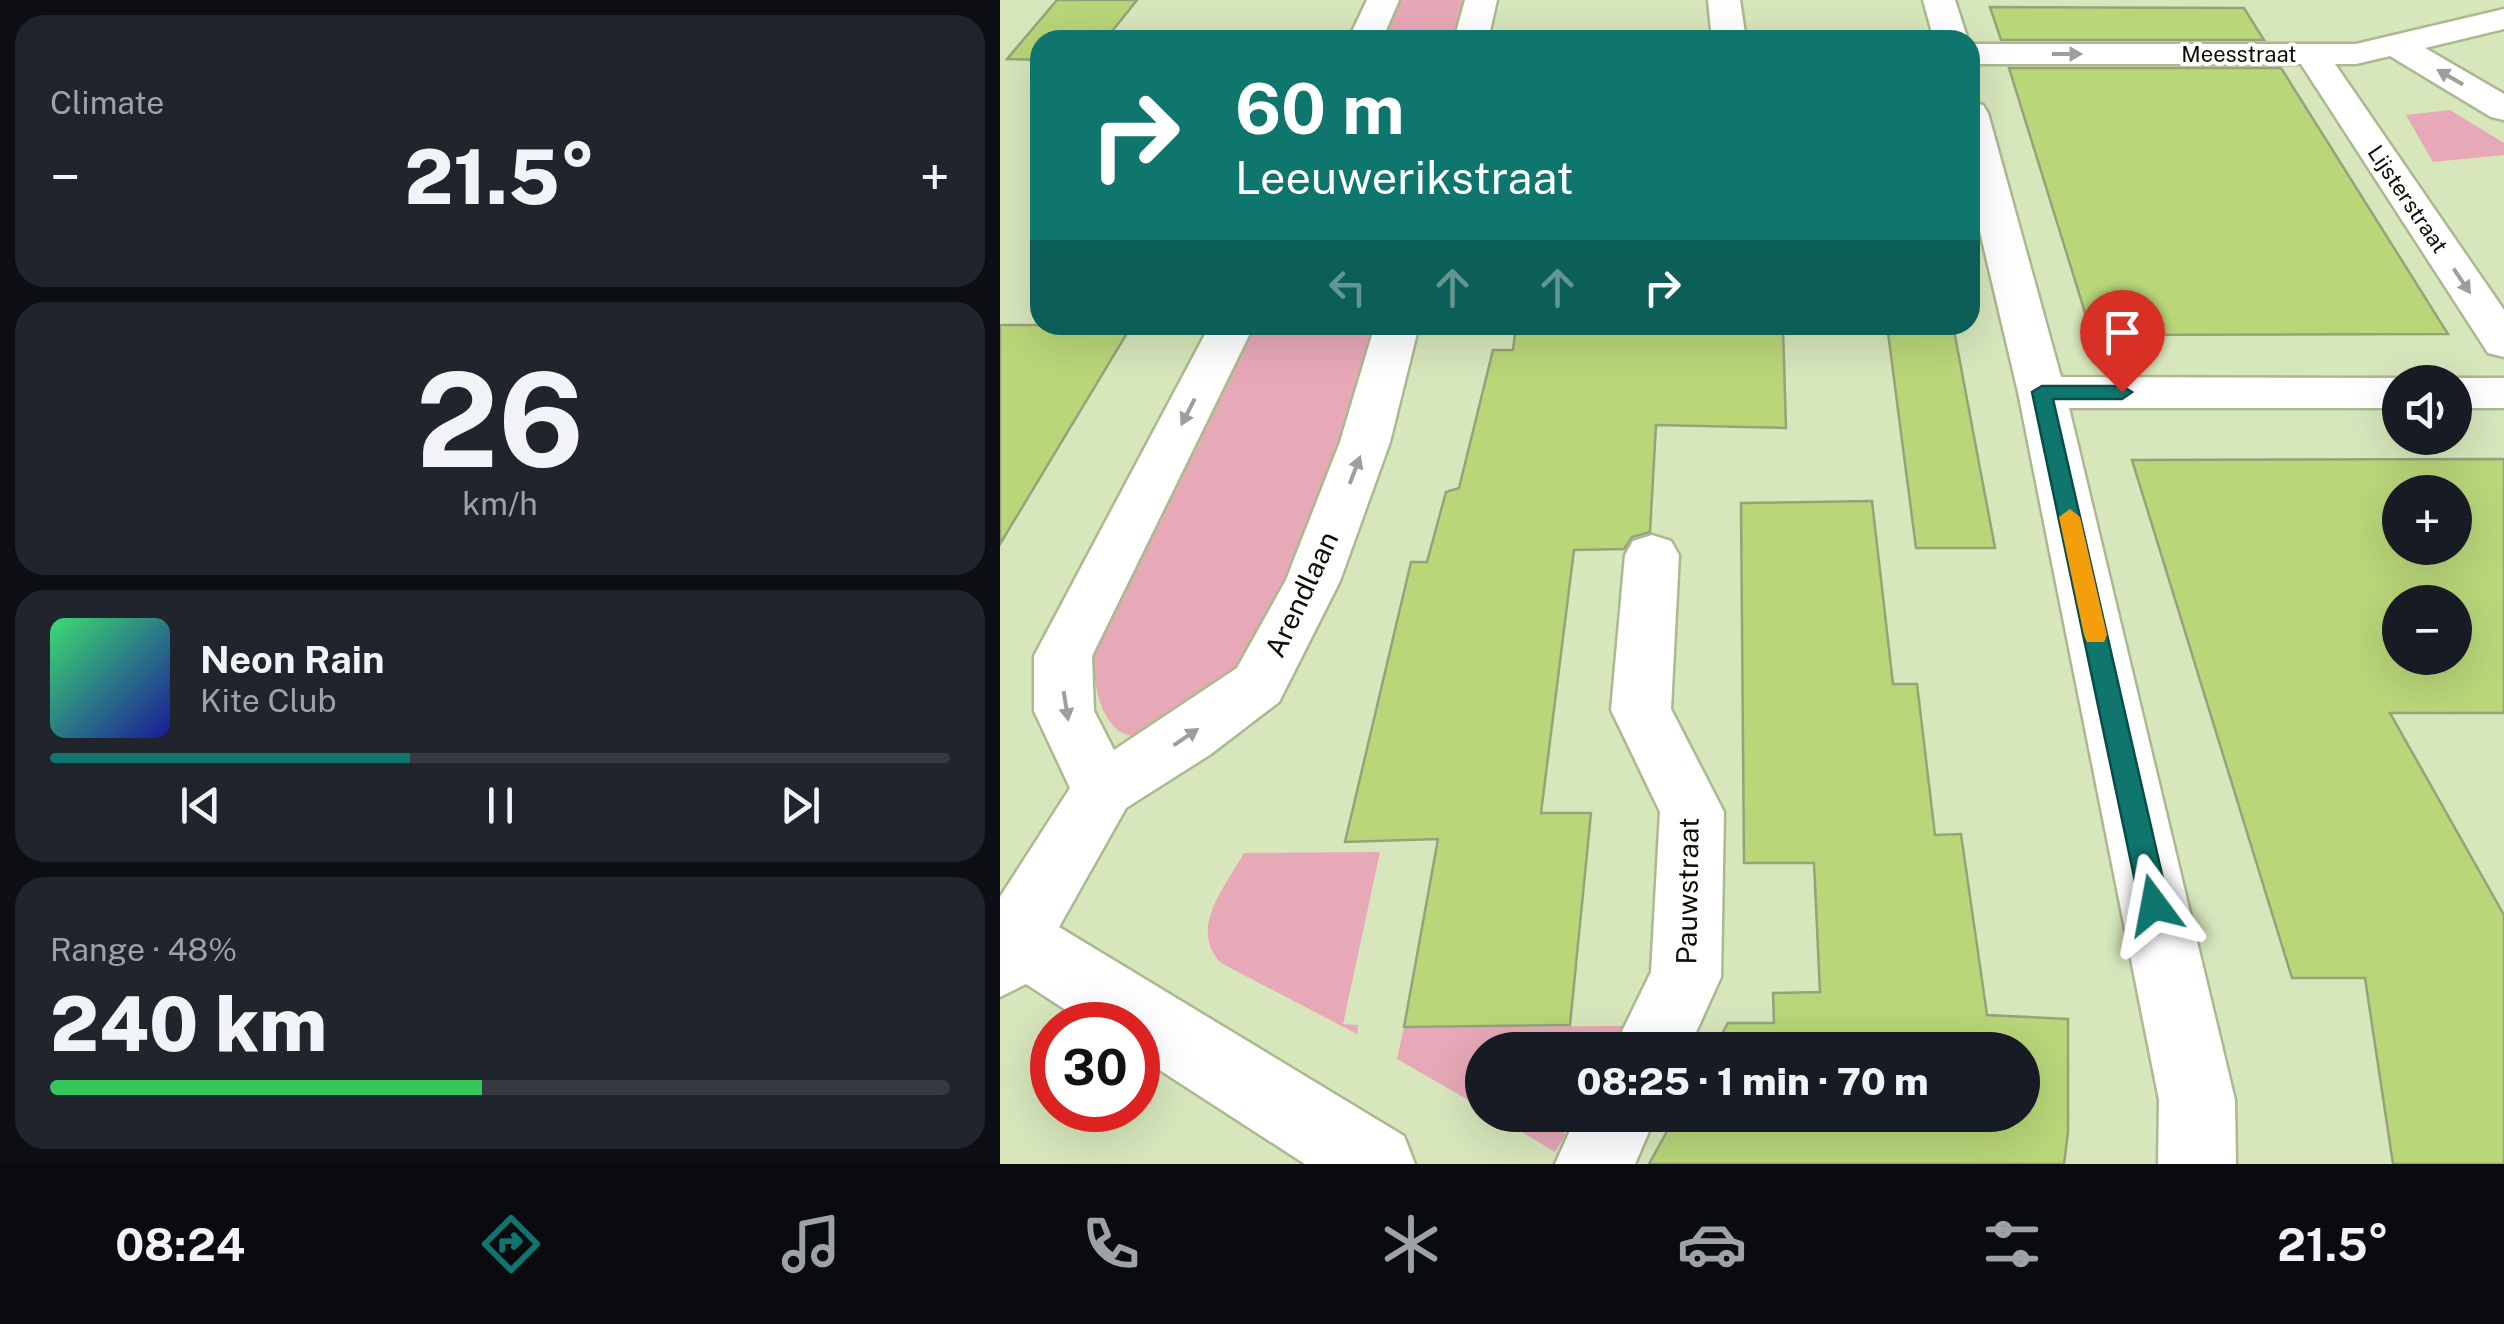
<!DOCTYPE html>
<meta charset="utf-8">
<style>
body{margin:0;font-family:"Public Sans",sans-serif;background:#20242c;color:#f1f3f6;height:100vh;display:flex;flex-direction:column;font-size:38px;white-space:nowrap}
*{box-sizing:border-box;margin:0}
p{font-size:32px;color:#9ea1a6}
.icon{flex:none;width:55px;height:55px;fill:none;stroke:currentColor;stroke-width:2;stroke-linecap:round;stroke-linejoin:round}
.map{position:relative;flex:1;overflow:hidden}
.side{display:flex;flex-direction:column;gap:15px;padding:15px;background:#0d0f14;width:1000px}
.side>*{flex:none}
.top-card{position:absolute;left:30px;top:30px;width:950px;height:305px;border-radius:30px;box-shadow:0 10px 40px #0002;background:#0f766e;color:#fff;overflow:hidden}
.tools{position:absolute;left:1382px;top:365px;display:grid;gap:20px}
.tools a{display:grid;place-items:center;width:90px;height:90px;border-radius:50%;background:#171b24;box-shadow:0 10px 40px #0002;font-size:50px}
.speed{position:absolute;left:30px;top:1002px;display:flex;gap:20px;font-size:50px;font-weight:700;text-align:center}
.speed>*{display:grid;place-content:center;width:130px;height:130px;border-radius:50%;background:#171b24;box-shadow:0 10px 40px #0002;line-height:1}
.speed .limit{border:15px solid #d22;background:#fff;color:#111}
.pin{position:absolute;display:grid;place-items:center;width:85px;height:85px;color:#fff;margin:-102px -42px;border-radius:50% 50% 50% 0;rotate:-45deg;box-shadow:0 0 10px #0007}
.pin .icon{rotate:45deg}
.me{position:absolute;width:110px;margin:-55px;rotate:347deg;stroke-linejoin:round;filter:drop-shadow(0 0 8px #0008)}
.turn{display:flex;align-items:center;gap:35px;height:210px;padding:0 40px;font-size:45px}
.turn .icon{width:130px;height:130px;stroke-width:2.5}
.turn b{display:block;font-size:70px;line-height:85px}
.lanes{display:flex;align-items:center;height:95px;padding:0 40px;background:#0003;justify-content:center;gap:50px;direction:ltr}
.lanes .off{opacity:.35}
.big{font-size:75px;font-weight:800;line-height:1.1}
.side .widget{flex:1;display:flex;flex-direction:column;justify-content:center;gap:15px;min-width:0;padding:0 35px;border-radius:30px;background:#20242c}
.side .dial{align-items:center;gap:0}
.dial b{font-size:130px;line-height:1}
.song{display:flex;align-items:center;gap:30px}
.cover{width:120px;height:120px;border-radius:15px;background:linear-gradient(135deg,hsl(140 70% 55%),hsl(240 70% 35%))}
.played{height:10px;border-radius:5px;background:linear-gradient(90deg,#0f766e 40%,#363941 40%)}
.keys{display:flex;justify-content:space-around;direction:ltr}
.heat{display:flex;justify-content:space-between;align-items:center;font-size:55px;direction:ltr}
.charge{height:15px;border-radius:8px;background:linear-gradient(90deg,#34c759 48%,#363941 0)}
.trip{position:absolute;left:465px;top:1032px;width:575px;height:100px;border-radius:50px;background:#171b24;box-shadow:0 10px 40px #0002;font-weight:800;line-height:100px;text-align:center}
.menu{display:flex;height:160px;justify-content:space-around;align-items:center;background:#090b0e;color:#9ea1a6}
.menu .icon{width:70px;height:70px}
.menu .current{color:#0f766e}
.menu b{font-size:45px;color:#f1f3f6}
main{display:flex;flex:1;min-height:0}
.map>svg:first-child{display:block}
</style>
<main>
<section class="side">
<div class="widget"><p>Climate</p>
<div class="heat"><a>−</a><b class="big">21.5°</b><a>+</a></div>
</div>
<div class="widget dial"><b>26</b><p>km/h</p></div>
<div class="widget">
<div class="song"><i class="cover"></i><div><b>Neon Rain</b><p>Kite Club</p></div></div>
<div class="played"></div>
<div class="keys"><svg class="icon" aria-label="previous" viewBox="0 0 24 24"><path d="M18 5L8 12l10 7zM5 5v14"/></svg><svg class="icon" aria-label="pause" viewBox="0 0 24 24"><path d="M8 5v14M16 5v14"/></svg><svg class="icon" aria-label="next" viewBox="0 0 24 24"><path d="M6 5l10 7-10 7zM19 5v14"/></svg></div>
</div>
<div class="widget"><p>Range · 48%</p><b class="big">240 km</b><div class="charge"></div></div>
</section>
<div class="map">
<svg width="1504" height="1164" viewBox="0 0 1504 1164">
<rect width="100%" height="100%" fill="#d7e6bb"/>
<g fill="#e7a8b7">
<path d="M396 0H470L460 40H378Z"/>
<path d="M1450 110 1504 143V155L1433 162 1406 115Z"/>
<path d="M249 325H383L308 541 235 674 135 736C98 735 90 671 95 641Z"/>
<path d="M380 852 343 1024 358 1025 357 1034 221 963C188 929 225 887 244 853Z"/>
<path d="M633 1026 618 1050H545L535 1044 530 1050H482V1108L397 1059 404 1027Z"/>
<path d="M494 1115H535L566 1134 555 1152Z"/>
</g>
<g fill="#b9d679" stroke="#95a37b" stroke-width="2.5" fill-rule="evenodd">
<path d="M57 0H137L105 40H40V60L7 59Z"/>
<path d="M990 7 1244 8 1264 40H1001Z"/>
<path d="M1009 68H1281L1448 334 1092 335Z"/>
<path d="M0 325H132L0 544Z"/>
<path d="M516 325H586V330L783 327 786 428 656 425 650 532 632 537 624 549 574 550 541 813H591L570 1025 404 1027 438 839 345 842 411 562H427L446 492 459 488 493 350H513Z"/>
<path d="M887 325H953L995 548H916Z"/>
<path d="M1504 459V713H1390L1504 915V1164H1393L1365 978H1292L1132 460ZM1400 492H1455V548H1400ZM1400 602H1455V658H1400Z"/>
<path d="M872 501 893 684H917L935 835 961 834 987 1015 1068 1019V1132L1064 1164H649L676 1115H1022V1050H713L728 1023H774L773 993 820 992 814 863H744L741 503Z"/>
</g>
<g fill="none" stroke-linecap="round" stroke-linejoin="round">
<defs>
<g id="minor">
<path d="M367 0H399L382 40H348Z"/>
<path d="M465 0H497L488 40H454Z"/>
<path d="M708 0H740L746 40H712Z"/>
<path d="M923 0H955L968 40H934Z"/>
<path d="M1504 9V29L1425 48 1504 94V120L1491 117 1390 56 1356 64H1335L1504 310V357L1488 353 1301 64H970V44H1356Z"/>
<path d="M970 102 983 105 988 113 1061 377 1400 378 1417 382H1400V408H1069L1235 1100 1236 1164H1158L1159 1100 1018 392 970 189Z"/>
<path d="M210 325H254L92 656 94 711 114 750 237 668 286 580 340 442 375 325H419L390 442 340 581 279 702 211 754 126 808 59 927 404 1136 415 1164H305L138 1056V1025H89L26 984 0 997V897L70 788 34 711V656Z"/>
<path d="M1455 378H1504V408H1455V382H1438Z"/>
<path d="M652 535 671 541 679 555 671 709 724 812 721 977 688 1050H613L651 972 660 812 611 710 625 555 633 541Z"/>
<path d="M577 1115H656L635 1164H555Z"/>
</g>
</defs>
<use href="#minor" stroke="#abb990" stroke-width="5"/>
<use href="#minor" fill="#fff" fill-rule="evenodd"/>
</g>
<defs><path id="oneway-solid" d="M-6-.8H1V-3.2L6.5 0L1 3.2V.8H-6Z" transform="scale(2.5)"/></defs>
<g fill="#9e9f9a">
<use href="#oneway-solid" transform="translate(1067 54)"/>
<use href="#oneway-solid" transform="translate(1450 77) rotate(-150)"/>
<use href="#oneway-solid" transform="translate(1462 281) rotate(56)"/>
<use href="#oneway-solid" transform="translate(188 412) rotate(117)"/>
<use href="#oneway-solid" transform="translate(355 470) rotate(-69)"/>
<use href="#oneway-solid" transform="translate(66 706) rotate(81)"/>
<use href="#oneway-solid" transform="translate(186 737) rotate(-34)"/>
</g>
<path fill="#0f766e" stroke="#0a4d48" stroke-width="2.5" d="M1042 386H1122L1132 392 1122 399H1053L1169 905 1164 914 1154 918 1145 914 1140 905 1032 392Z"/>
<path fill="#f59e0b" d="M1070 509 1080 517 1107 635 1104 642H1087L1084 635 1059 517Z"/>
<g text-anchor="middle" dominant-baseline="central" stroke-width="8" stroke-linejoin="round" paint-order="stroke">
<g font-size="22" fill="#0c1003" stroke="#fff">
<text x="1239" y="54">Meesstraat</text>
<text transform="translate(1408 199) rotate(56)">Lijsterstraat</text>
</g>
<g font-size="28" fill="#0c1003" stroke="#fff">
<text transform="translate(301 594) rotate(-65)">Arendlaan</text>
<text transform="translate(687 891) rotate(-89)">Pauwstraat</text>
</g>
</g>
</svg>
<div class="tools">
<a><svg class="icon" aria-label="sound" viewBox="0 0 24 24"><path d="M4 9h4l5-4v14l-5-4H4zM17 9q2 3 0 6"/></svg></a>
<a>+</a>
<a>−</a>
</div>
<div class="speed"><div class="limit">30</div></div>
<div class="pin" style="left:1122px;top:392px;background:#d93025"><svg class="icon" aria-label="arrive" viewBox="0 0 24 24"><path d="M6 21V4h12l-3 4 3 4H6"/></svg></div>
<svg class="me" style="left:1154px;top:905px" viewBox="-20 -20 40 40"><path d="M0-17L14 15 0 8-14 15z" fill="#0f766e" stroke="#fff" stroke-width="4"/></svg>
<div class="trip">08:25 · 1 min · 70 m</div>
<div class="top-card">
<div class="turn"><svg class="icon" aria-label="right" viewBox="0 0 24 24"><path d="M7 20v-9h11M14 6l5 5-5 5"/></svg><div><b>60 m</b>Leeuwerikstraat</div></div>
<div class="lanes"><svg class="icon off" aria-label="left" viewBox="0 0 24 24"><path d="M17 20v-9H6M10 6l-5 5 5 5"/></svg><svg class="icon off" aria-label="ahead" viewBox="0 0 24 24"><path d="M12 20V5M6 11l6-6 6 6"/></svg><svg class="icon off" aria-label="ahead" viewBox="0 0 24 24"><path d="M12 20V5M6 11l6-6 6 6"/></svg><svg class="icon" aria-label="right" viewBox="0 0 24 24"><path d="M7 20v-9h11M14 6l5 5-5 5"/></svg></div>
</div>
</div>
</main>
<nav class="menu">
<b>08:24</b>
<svg class="icon current" aria-label="directions" viewBox="0 0 24 24"><path d="M12 3l9 9-9 9-9-9zM9 14v-3h6M13 9l2 2-2 2"/></svg>
<svg class="icon" aria-label="music" viewBox="0 0 24 24"><path d="M9 18V5l10-2v13"/><circle cx="6" cy="18" r="3"/><circle cx="16" cy="16" r="3"/></svg>
<svg class="icon" aria-label="phone" viewBox="0 0 24 24"><path d="M5 4h4l2 5-3 2q2 4 5 5l2-3 5 2v4C11 20 4 13 5 4z"/></svg>
<svg class="icon" aria-label="climate" viewBox="0 0 24 24"><path d="M12 3v18M4 7l16 10M4 17L20 7"/></svg>
<svg class="icon" aria-label="car" viewBox="0 0 24 24"><path d="M5 17H2v-5l4-1 3-4h7l3 4 3 1v5h-3M9 17h6M6 11h13"/><circle cx="7" cy="17" r="2"/><circle cx="17" cy="17" r="2"/></svg>
<svg class="icon" aria-label="filters" viewBox="0 0 24 24"><path d="M4 7h16M4 17h16"/><circle cx="9" cy="7" r="2"/><circle cx="15" cy="17" r="2"/></svg>
<b>21.5°</b>
</nav>
